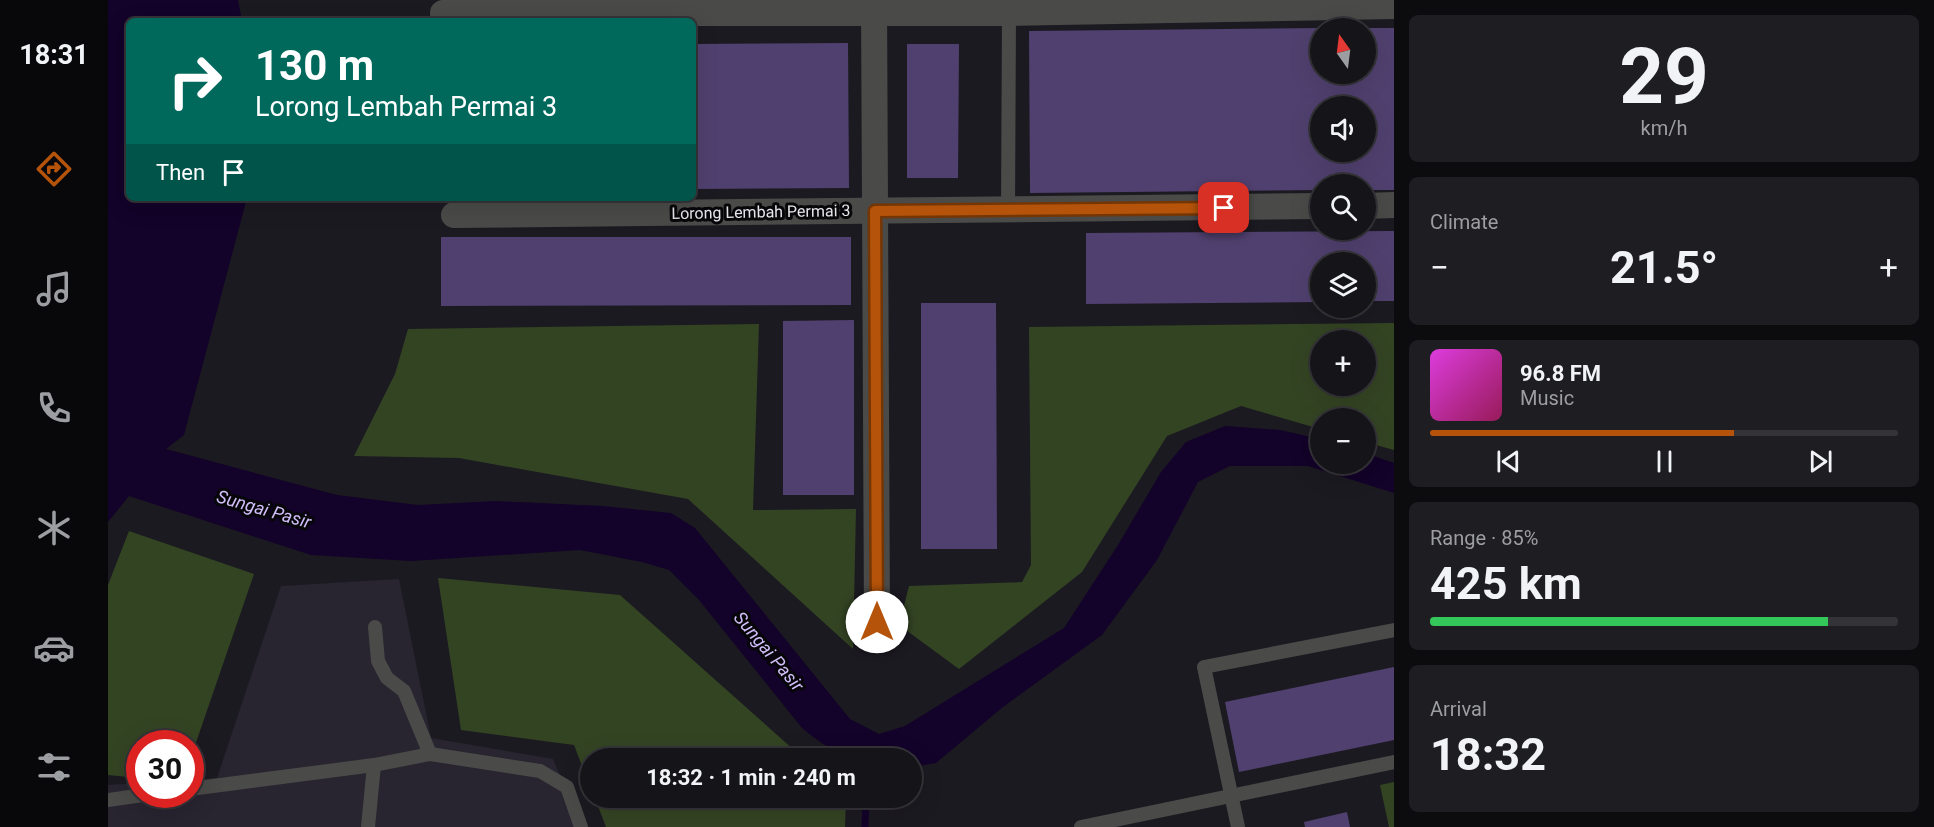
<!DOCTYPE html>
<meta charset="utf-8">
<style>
body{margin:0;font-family:Roboto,sans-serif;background:#1e1d22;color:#f1f3f6;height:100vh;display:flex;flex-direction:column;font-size:22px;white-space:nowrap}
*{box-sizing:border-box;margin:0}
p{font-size:20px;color:#9d9ea2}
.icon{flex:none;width:33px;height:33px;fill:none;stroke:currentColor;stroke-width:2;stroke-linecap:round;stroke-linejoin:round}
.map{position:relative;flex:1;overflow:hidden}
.details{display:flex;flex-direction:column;gap:15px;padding:15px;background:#0c0b0e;width:540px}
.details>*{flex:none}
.guide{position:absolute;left:18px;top:18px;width:570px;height:183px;border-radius:9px;box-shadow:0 6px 24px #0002,0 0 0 2px #343338;background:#00695c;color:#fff;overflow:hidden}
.needle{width:39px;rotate:346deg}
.buttons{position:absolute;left:1202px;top:18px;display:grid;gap:12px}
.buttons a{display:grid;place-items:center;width:66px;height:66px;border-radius:50%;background:#151419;box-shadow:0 6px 24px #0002,0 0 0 2px #343338;font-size:30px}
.speed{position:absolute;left:18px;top:730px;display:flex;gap:12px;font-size:30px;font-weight:700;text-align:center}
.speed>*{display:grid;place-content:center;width:78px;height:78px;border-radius:50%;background:#151419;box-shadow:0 6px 24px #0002,0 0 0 2px #343338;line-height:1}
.speed .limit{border:9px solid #d22;background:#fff;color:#111}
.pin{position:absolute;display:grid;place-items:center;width:51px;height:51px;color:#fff;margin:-26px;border-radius:12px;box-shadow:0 3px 9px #0006}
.me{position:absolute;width:66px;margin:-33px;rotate:0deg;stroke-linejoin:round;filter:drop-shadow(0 0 4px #0008)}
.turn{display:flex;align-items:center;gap:21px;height:126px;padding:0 30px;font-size:27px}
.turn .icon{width:78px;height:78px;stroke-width:2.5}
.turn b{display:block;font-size:42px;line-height:51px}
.then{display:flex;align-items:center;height:57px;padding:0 30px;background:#0003;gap:12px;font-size:22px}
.big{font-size:45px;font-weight:700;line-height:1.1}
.details .card{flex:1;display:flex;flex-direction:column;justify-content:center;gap:9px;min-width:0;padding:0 21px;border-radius:9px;background:#1e1d22}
.details .dial{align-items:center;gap:0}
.dial b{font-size:78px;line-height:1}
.song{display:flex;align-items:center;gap:18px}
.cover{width:72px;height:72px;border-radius:9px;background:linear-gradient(135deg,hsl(300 70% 55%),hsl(330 70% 35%))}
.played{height:6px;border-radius:3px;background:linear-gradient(90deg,#b45309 65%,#343338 65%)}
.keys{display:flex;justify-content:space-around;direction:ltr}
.heat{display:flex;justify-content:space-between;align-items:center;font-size:33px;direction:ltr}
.charge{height:9px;border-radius:4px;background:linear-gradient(90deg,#34c759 85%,#343338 0)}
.trip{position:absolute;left:472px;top:748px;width:342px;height:60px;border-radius:30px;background:#151419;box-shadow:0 6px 24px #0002,0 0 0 2px #343338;font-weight:700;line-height:60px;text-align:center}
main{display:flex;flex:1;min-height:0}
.tabs{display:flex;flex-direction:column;width:108px;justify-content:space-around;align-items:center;background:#08080a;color:#9d9ea2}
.tabs .icon{width:42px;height:42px}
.tabs .active{color:#b45309}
.tabs b{font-size:27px;color:#f1f3f6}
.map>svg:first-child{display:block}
</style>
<main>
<nav class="tabs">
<b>18:31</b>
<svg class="icon active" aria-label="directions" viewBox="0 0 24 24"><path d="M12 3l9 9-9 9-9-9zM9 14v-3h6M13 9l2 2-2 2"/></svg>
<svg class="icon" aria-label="music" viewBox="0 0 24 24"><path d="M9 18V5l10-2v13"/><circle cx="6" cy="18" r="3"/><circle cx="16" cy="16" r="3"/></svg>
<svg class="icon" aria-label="phone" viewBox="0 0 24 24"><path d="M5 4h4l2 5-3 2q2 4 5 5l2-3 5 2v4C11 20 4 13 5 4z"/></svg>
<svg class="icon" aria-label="climate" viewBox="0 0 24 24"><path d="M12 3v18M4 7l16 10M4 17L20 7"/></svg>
<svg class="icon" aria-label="car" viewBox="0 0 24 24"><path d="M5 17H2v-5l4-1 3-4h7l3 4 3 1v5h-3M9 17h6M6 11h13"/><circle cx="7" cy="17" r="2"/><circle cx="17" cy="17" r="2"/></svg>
<svg class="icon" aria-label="filters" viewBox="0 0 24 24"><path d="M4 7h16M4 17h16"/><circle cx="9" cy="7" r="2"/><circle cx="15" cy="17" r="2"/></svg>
</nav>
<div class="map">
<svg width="1286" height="827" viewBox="0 0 1286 827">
<rect width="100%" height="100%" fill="#1c1a21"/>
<path fill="#282430" d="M291 579 323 738 445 759 474 827H0V785L31 783 32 795H82L83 780 109 778 173 586Z"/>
<g fill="#334423" fill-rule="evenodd">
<path d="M1286 323V450L1257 442V418H1212V429L1133 406 1059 436 974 572 851 669 791 625 801 586 914 582 923 565 921 327ZM1257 340V386H1212V340Z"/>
<path d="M651 324 645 510 748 509 745 649 580 499 351 458 246 456 287 374 300 329Z"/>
<path d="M21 531 146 574 83 757 82 744H32L31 778 0 775V585Z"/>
<path d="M330 578 512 595 696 759H483V789L466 745 353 730Z"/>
<path d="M1286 782V827H1281L1272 785Z"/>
<path d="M487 798H738L737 827H498Z"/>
</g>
<path fill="#130229" d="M0 0H130L134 21H21V198H139L76 435 58 449 229 495 310 505 387 501 494 506 563 513 587 528 742 719 771 734 797 726 956 628 1010 545 1053 472 1078 442 1117 426 1172 430 1212 439V464H1257V453L1286 463V493L1200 466H1122L1090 482 1049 560 994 635 895 707 828 763 804 767V759C751 759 736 763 694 728L591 600 561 570 534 562 472 550 303 561 203 555 21 496 0 522Z"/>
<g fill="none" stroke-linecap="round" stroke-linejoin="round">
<path stroke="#130229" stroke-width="7" d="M757 827 758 798"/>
</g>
<g fill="#50406f" fill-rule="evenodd">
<path d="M1212 28V74H1257V28H1286V190H1257V184H1212V190L922 193 921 31ZM1212 106H1257V152H1212Z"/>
<path d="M740 43 741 188 585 189V44Z"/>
<path d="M799 44H851L850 178H799Z"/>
<path d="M1286 231V301H1257V262H1212V302L978 304V233Z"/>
<path d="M333 237H743V305L333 306Z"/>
<path d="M813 303H888L889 549H813Z"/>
<path d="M746 320V495H675V321Z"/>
<path d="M1286 667V740L1131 772 1117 702Z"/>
<path d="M1239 812 1242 827H1197L1196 822Z"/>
</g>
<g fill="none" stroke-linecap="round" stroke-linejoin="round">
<g stroke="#4a4b48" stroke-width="14">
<path d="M900 211 901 13"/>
<path d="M267 627 270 661 279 678 296 691 322 754"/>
<path d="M82 789 266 765 322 754 432 771 459 787 473 827"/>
<path d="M0 800 35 795"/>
<path d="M260 827 266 765"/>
<path d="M973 827 1286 762"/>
<path d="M1130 827 1096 667 1286 630"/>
</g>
<g stroke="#4a4b48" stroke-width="26">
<path d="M766 0 769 622"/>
<path d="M335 13H901L1286 6"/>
<path d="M1257 206 1286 205"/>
<path d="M346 215 1212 206"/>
</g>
</g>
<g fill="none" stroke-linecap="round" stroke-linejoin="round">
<defs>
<path id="route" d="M769 622 767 211 1116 208"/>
</defs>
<use href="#route" stroke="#753606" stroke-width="15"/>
<use href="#route" stroke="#b45309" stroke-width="10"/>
</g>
<g text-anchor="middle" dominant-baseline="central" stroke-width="6" stroke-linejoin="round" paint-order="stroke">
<g font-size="16" fill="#e6e5e9" stroke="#070608">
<text transform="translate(653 212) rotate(-1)">Lorong Lembah Permai 3</text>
</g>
<g font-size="18" font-style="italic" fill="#d1befb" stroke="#070608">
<text transform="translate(156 509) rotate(16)">Sungai Pasir</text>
<text transform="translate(661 651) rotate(50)">Sungai Pasir</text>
</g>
</g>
</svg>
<div class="buttons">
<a><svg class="needle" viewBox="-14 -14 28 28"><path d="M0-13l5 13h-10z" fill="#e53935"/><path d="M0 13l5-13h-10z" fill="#9d9ea2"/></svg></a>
<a><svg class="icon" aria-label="sound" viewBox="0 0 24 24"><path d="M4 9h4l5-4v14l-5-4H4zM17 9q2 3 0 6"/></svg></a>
<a><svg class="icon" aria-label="search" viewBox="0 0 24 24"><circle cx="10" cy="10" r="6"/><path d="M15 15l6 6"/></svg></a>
<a><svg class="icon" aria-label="layers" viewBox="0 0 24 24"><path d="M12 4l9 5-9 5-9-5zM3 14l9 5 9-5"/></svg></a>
<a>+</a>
<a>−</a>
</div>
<div class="speed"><div class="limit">30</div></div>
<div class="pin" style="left:1116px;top:208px;background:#d93025"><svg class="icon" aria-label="arrive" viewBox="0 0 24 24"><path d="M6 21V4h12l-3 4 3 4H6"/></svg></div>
<svg class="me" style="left:769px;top:622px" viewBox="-20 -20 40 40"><circle r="19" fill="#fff"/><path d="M0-13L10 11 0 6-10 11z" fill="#b45309"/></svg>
<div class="trip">18:32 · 1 min · 240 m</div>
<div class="guide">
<div class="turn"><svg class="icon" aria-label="right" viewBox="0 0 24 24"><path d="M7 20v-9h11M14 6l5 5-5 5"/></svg><div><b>130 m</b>Lorong Lembah Permai 3</div></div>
<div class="then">Then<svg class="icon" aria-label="arrive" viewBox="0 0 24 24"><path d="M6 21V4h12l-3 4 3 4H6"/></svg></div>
</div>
</div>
<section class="details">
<div class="card dial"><b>29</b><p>km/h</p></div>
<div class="card"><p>Climate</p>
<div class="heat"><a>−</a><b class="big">21.5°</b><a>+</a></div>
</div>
<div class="card">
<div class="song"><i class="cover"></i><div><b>96.8 FM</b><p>Music</p></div></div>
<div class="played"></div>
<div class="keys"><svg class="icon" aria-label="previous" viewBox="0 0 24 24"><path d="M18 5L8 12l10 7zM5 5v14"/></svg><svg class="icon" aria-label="pause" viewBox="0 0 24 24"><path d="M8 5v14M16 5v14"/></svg><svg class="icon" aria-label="next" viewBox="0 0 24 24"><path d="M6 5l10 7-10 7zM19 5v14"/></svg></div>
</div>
<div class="card"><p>Range · 85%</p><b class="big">425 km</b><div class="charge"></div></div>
<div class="card"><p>Arrival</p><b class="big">18:32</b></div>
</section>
</main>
